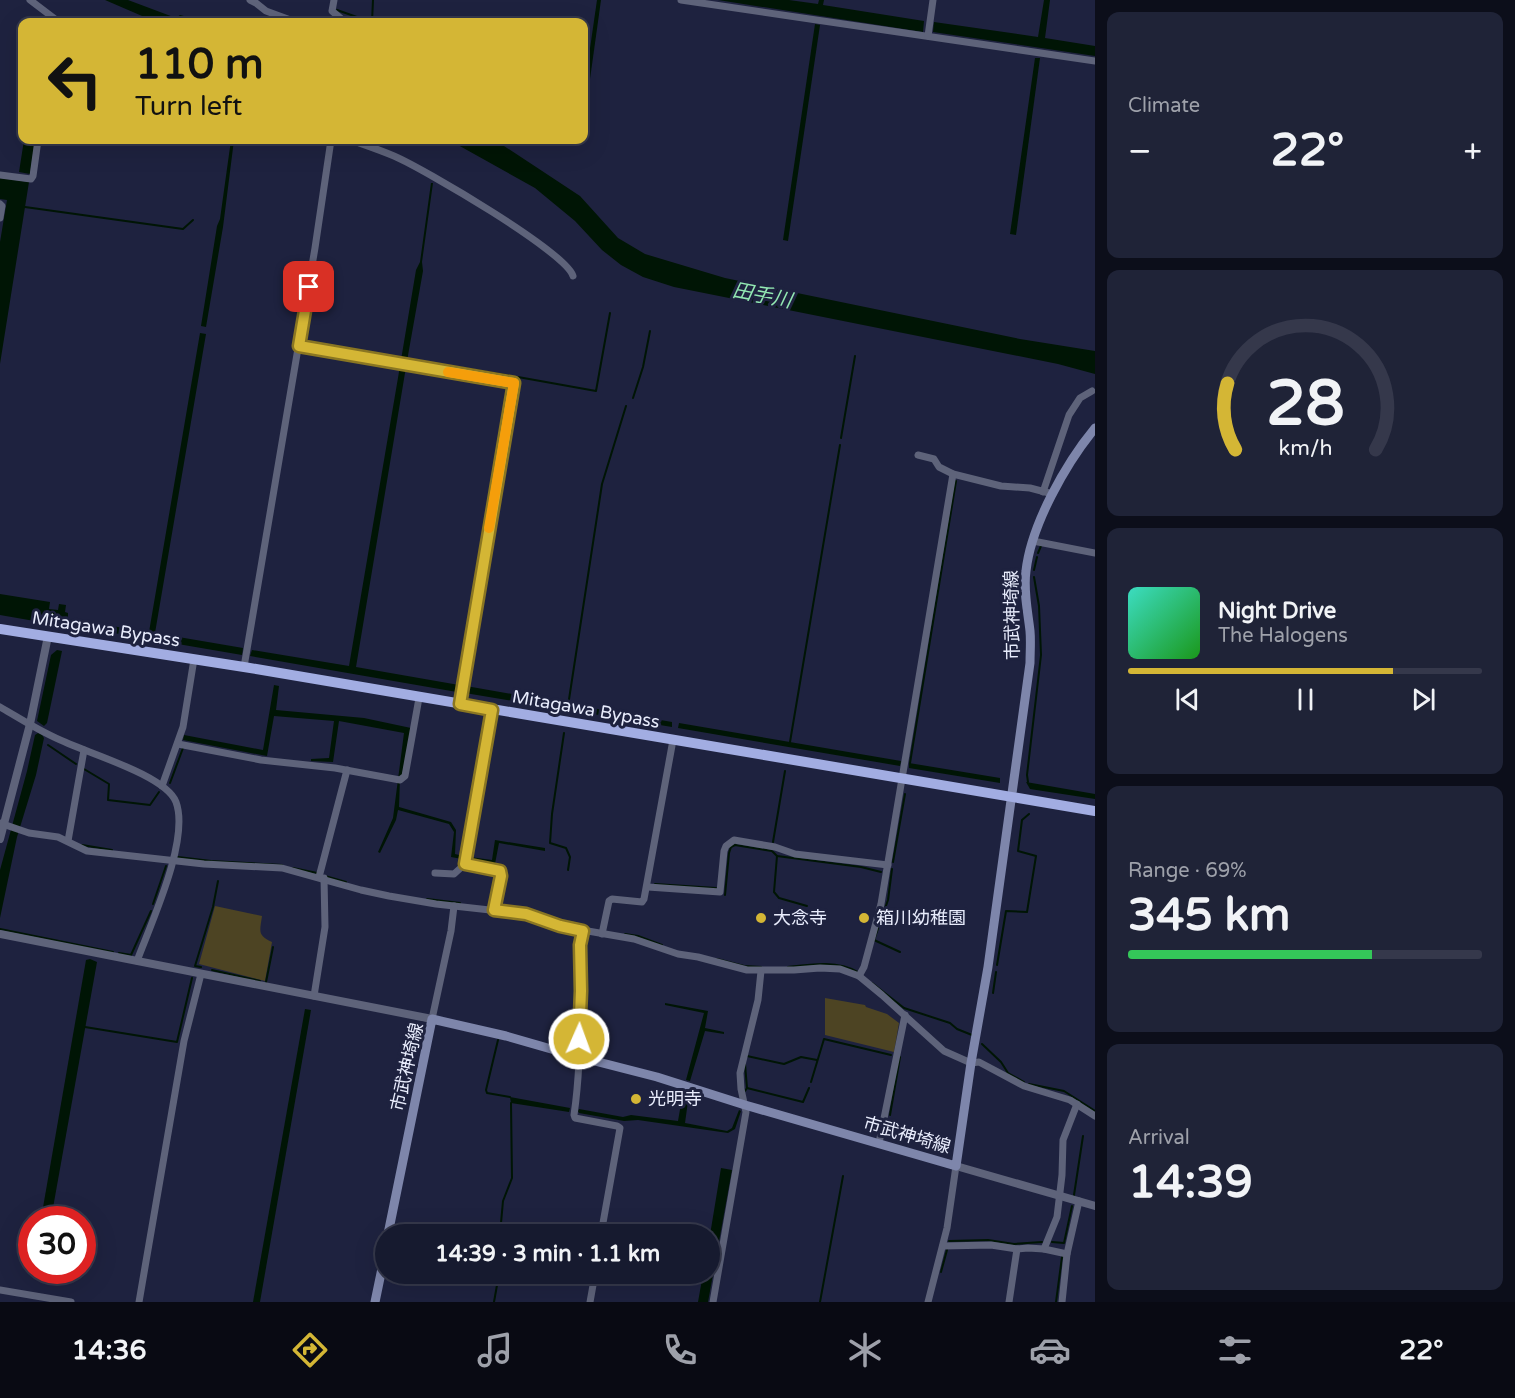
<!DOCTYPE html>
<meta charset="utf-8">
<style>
body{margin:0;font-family:"Varela Round","Noto Sans JP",sans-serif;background:#1f2337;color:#f1f3f6;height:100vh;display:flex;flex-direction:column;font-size:22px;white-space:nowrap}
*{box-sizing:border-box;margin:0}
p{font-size:20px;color:#9ea1aa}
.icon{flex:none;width:33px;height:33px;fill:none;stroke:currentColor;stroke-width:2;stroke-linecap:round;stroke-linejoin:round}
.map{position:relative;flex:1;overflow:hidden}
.panel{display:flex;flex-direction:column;gap:12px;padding:12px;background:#0c0e1a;width:420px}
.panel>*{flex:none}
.banner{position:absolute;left:18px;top:18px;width:570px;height:126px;border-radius:12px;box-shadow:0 6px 24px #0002,0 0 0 2px #35384b;background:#d4b635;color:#111;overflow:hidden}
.speed{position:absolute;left:18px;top:1206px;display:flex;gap:12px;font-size:30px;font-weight:700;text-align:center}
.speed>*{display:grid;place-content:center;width:78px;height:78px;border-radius:50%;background:#161a2f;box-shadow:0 6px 24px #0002,0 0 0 2px #35384b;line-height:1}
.speed .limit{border:9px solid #d22;background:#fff;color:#111}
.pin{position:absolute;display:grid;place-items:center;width:51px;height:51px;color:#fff;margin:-26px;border-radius:12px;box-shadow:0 3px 9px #0006}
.me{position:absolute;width:66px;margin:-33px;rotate:2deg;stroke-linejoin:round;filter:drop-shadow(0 0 4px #0008)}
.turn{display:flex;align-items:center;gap:21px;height:126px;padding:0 18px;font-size:27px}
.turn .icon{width:78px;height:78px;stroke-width:2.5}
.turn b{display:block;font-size:42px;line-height:51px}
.big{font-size:45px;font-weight:800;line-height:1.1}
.panel .tile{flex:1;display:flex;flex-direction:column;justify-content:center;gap:9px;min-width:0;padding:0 21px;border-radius:12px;background:#1f2337}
.panel .dial{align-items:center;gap:0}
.dial svg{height:156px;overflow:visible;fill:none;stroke:#35384b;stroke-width:7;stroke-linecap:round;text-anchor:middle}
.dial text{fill:#f1f3f6;stroke:none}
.song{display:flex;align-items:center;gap:18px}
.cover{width:72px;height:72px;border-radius:9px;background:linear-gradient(135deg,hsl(170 70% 55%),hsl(120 70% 35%))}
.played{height:6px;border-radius:3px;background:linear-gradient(90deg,#d4b635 75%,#35384b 75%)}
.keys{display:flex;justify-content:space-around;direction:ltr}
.heat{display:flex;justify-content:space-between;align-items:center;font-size:33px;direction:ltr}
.charge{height:9px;border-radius:4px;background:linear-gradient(90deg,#34c759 69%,#35384b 0)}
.trip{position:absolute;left:375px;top:1224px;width:345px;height:60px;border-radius:30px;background:#161a2f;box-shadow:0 6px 24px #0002,0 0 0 2px #35384b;font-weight:800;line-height:60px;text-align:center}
.tabs{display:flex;height:96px;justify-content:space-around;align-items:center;background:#090a13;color:#9ea1aa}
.tabs .icon{width:42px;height:42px}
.tabs .selected{color:#d4b635}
.tabs b{font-size:27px;color:#f1f3f6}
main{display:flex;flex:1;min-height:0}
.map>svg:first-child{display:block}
</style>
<main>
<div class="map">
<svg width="1095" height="1302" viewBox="0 0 1095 1302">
<rect width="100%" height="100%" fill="#1e223f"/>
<g fill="#4d4423">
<path d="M215 906 262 916C260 931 257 935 272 942L265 981 199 964Z"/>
<path d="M825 998 865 1005 866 1007 887 1014 899 1023 894 1052 825 1035Z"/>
</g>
<g fill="#001505">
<path d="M105 0H128L176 18 180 15 207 22H156Z"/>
<path d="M597 0H601L584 122V90Z"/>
<path d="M718 0H789L818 4 819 0H824L823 5 924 21 923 32Z"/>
<path d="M1044 0H1050L1045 38 1095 46V56L933 32 934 22 1038 37Z"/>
<path d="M815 24 820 25 788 241 783 240Z"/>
<path d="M1035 58H1040L1016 235 1010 234Z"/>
<path d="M24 140H35L30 174 19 172Z"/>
<path d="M231 140H234L223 227 206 327 201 326 217 226 220 219Z"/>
<path d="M449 140H495L580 196 618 238 645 254 725 278 1020 339 1095 351V374L1058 364 674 287 643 277 621 265 602 250 575 221 535 188Z"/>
<path d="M0 178 29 182 0 364V242L7 200 0 199Z"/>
<path d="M431 183H433L422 262 423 271 407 361 401 360 416 270 420 262Z"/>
<path d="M200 333 206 334 155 633 243 648 242 655 67 625 66 628 55 626 56 618 47 617 46 623 0 615V594L50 602 49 609 58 610 59 604 66 605 65 612 68 613V619L149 632Z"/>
<path d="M400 366 406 367 356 667 459 685 457 692 250 656 252 650 349 666Z"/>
<path d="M57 650 62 651 47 723 44 726 37 721 51 655Z"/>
<path d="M274 685 279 686 276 710 364 718 411 728 402 775 400 777 399 807 451 822 456 830 455 854 463 856 462 859 451 857 454 832 449 824 398 810 396 820 380 853 378 852 393 818 404 733 339 721 333 762 311 761V759L329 758 334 721 274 716 267 756 183 740 184 735 263 750Z"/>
<path d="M466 686 672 722V727L465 693Z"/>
<path d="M679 723 901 761 900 766 678 728Z"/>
<path d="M38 733 42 735 44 738 36 775 17 837 0 918V870L27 771 35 735Z"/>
<path d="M909 763 1000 778V783L909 768Z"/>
<path d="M1026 782 1095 794V799L1030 789Z"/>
<path d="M495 840 545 848V851L499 843 495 864 469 860 470 857 492 860Z"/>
<path d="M90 959 97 962 51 1219H41L86 960Z"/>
<path d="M665 1003 708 1011 705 1028 724 1032V1034L705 1031 690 1081 686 1080 704 1013 665 1005Z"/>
<path d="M305 1009 311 1010 260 1302H253Z"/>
<path d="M683 1092 689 1094 685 1123 727 1131 732 1128 739 1110 741 1111 735 1129 728 1133 638 1120 624 1121 579 1113 578 1111 579 1109 623 1117 631 1115 678 1121Z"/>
<path d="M510 1097 570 1108 569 1112 511 1103Z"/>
<path d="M721 1168 732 1170 708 1302H698L703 1274H710V1235Z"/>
</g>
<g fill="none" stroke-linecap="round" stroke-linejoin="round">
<g stroke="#001505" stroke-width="2">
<path d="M337 10 371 22"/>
<path d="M372 22 373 0"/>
<path d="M25 207 183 229 193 220"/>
<path d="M407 359 511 376"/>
<path d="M518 377 596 391 610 313"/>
<path d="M633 398 643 367 650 331"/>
<path d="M841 438 855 356"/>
<path d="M1038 553 1041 546"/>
<path d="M1034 570 1037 557"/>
<path d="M568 706 602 484 626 406"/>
<path d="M564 733 552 814 550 843 566 848 570 857 568 870"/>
<path d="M790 742 840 445"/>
<path d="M48 745 76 764"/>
<path d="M910 763 956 481"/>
<path d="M84 769 109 784 108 800 150 805 159 792"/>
<path d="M1028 782 1027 775 1041 655 1039 606 1034 577"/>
<path d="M170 783 183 748"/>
<path d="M773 842 785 771"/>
<path d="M82 845 112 850"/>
<path d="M777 856 774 892 779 898 807 906"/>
<path d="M178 857 211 861 282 865"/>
<path d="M893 862 905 794"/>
<path d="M293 868 317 873"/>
<path d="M892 869 888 900 874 940 900 952"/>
<path d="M325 876 346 882"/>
<path d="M655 884 716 888"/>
<path d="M725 895 729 853 731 847 735 845 772 851 777 856 861 867 881 872"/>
<path d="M427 899 460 903"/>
<path d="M153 904 166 866"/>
<path d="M0 929 113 952"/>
<path d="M625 934 638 936 662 945"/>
<path d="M119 953 131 955 151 911"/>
<path d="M717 959 744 966 761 967"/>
<path d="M997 965 1006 911 1027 912 1036 856 1018 851 1022 820 1029 814"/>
<path d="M201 967 195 966 213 907 218 881"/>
<path d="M788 967C812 964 837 960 858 972"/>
<path d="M212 970 260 981"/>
<path d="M266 982 273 947"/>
<path d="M872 983 904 1008 950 1023 957 1029 972 1035"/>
<path d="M993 993 996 972"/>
<path d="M85 1027 177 1042 192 978"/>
<path d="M498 1040 486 1090 487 1093 510 1097"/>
<path d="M982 1044 1001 1062 1008 1073 1024 1082"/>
<path d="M747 1056 784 1064 801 1057 817 1060"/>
<path d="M745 1064 747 1088"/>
<path d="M811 1082 824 1039 891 1055"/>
<path d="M1029 1084 1064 1091 1095 1111"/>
<path d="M745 1091 747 1088 803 1102 809 1088"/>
<path d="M890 1115 900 1057"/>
<path d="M1074 1195 1083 1136"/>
<path d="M500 1234 503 1201 512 1178 511 1103"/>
<path d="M949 1241 988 1240 1014 1244 1042 1242"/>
<path d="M1052 1242 1064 1243 1072 1206"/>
<path d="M941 1272 947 1250"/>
<path d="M494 1302 499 1274"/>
<path d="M820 1302 843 1176"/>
<path d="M1056 1302 1062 1257"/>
</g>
<g stroke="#5e637a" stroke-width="7">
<path d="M30 0 59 22"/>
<path d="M250 0 256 3 266 11 296 22"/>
<path d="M334 0 332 11 345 22"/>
<path d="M681 0 1095 61"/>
<path d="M928 36 933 0"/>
<path d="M351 140C365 145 380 150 394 156 424 169 566 252 573 276"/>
<path d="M0 175 31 179 33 176 38 140"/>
<path d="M0 204 2 206 0 218"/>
<path d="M299 346 514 383 460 704"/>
<path d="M918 455 934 459 939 467 953 474 1001 486 1030 488 1053 494"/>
<path d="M1043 492 1069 415 1080 398 1092 391"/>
<path d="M1033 541 1095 553"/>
<path d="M244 667 315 248 331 140"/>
<path d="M0 707C21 719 42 733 65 742 91 754 166 776 176 802 190 840 151 923 137 961"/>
<path d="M178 744 261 760 335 768 400 780 405 776 419 698"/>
<path d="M162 786 183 727 194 659"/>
<path d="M0 823 29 833 58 837 87 851 204 864 282 868 361 890 389 896 436 904 526 914 559 926 634 939 678 954 698 957 747 970H794L820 968 840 969 859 976 882 995 944 1051 971 1063 979 1062 1024 1086 1070 1100 1095 1116"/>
<path d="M68 841 84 750"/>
<path d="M465 864 500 871 501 876 494 910"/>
<path d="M435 873 454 874 465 864 492 710"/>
<path d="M319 877 347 770"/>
<path d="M648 887 720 892 724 851 726 846 734 840 775 847 795 854 888 865"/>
<path d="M583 931C578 951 581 970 581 991 580 1032 580 1074 574 1115L575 1118 617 1126 620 1128 601 1234"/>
<path d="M602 934 609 901 612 899 642 902 644 899 673 740"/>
<path d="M859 976 864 967 881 904 953 474"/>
<path d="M314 996 325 927 324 878"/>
<path d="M432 1019 451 931 454 906"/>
<path d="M879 1143 905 1015"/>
<path d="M943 1246 991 1245 1017 1249 1028 1248 1044 1249 1067 1254"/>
<path d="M1044 1249 1057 1217 1062 1175 1063 1140 1077 1104"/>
<path d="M0 1290 71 1302"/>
<path d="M139 1302 184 1041 201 974"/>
<path d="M590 1302 595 1274"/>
<path d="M713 1302 746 1112 741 1089 740 1073 758 1000 761 971"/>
<path d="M928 1302 947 1228 956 1166"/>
<path d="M1009 1302 1017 1249"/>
<path d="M1062 1302 1067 1254 1079 1201"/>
</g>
<g stroke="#5e637a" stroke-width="8">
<path d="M0 839 30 724 48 636"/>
<path d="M0 934 432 1019"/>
<path d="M956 1166 1095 1206"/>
</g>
<g stroke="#7e86ab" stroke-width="9">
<path d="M388 1234 432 1019 506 1036 579 1057 657 1077 745 1105 956 1166 971 1063 988 967 1030 663C1030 652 1031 642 1030 631 1028 612 1023 591 1026 571 1031 525 1066 463 1095 428"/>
<path d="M375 1302 386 1249"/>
</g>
<path stroke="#a2ade2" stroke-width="10" d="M0 629 244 667 1095 811"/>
</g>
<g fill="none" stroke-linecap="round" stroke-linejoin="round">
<defs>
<path id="route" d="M309 287 299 346 514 383 460 704 492 710 465 864 500 871 501 876 494 910 526 914 560 926 583 931 580 945 581 991 579 1039"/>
</defs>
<use href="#route" stroke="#8a7622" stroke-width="15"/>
<use href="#route" stroke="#d4b635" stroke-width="10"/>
<path stroke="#f59e0b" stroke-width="10" d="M448 372 514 383 489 528"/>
</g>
<g fill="#d4b635" stroke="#1e223f" stroke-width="2">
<circle cx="761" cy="918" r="6"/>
<circle cx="864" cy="918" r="6"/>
<circle cx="636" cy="1099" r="6"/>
</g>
<g text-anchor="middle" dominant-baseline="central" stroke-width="6" stroke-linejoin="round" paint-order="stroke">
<g font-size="18" fill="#e8ecfc" stroke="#1e223f">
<text transform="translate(1012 615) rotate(-91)">市武神埼線</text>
<text transform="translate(106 629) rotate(9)">Mitagawa Bypass</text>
<text transform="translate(586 709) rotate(10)">Mitagawa Bypass</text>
<text transform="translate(407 1067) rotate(-77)">市武神埼線</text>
<text transform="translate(907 1135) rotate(16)">市武神埼線</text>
</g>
<g font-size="18" fill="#e8ecfc" stroke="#1e223f" text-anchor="start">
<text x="773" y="918">大念寺</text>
<text x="876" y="918">箱川幼稚園</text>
<text x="648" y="1099">光明寺</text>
</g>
<g font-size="20" font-style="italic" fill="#93e9b3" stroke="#1e223f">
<text transform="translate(762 296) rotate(11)">田手川</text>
</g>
</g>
</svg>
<div class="speed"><div class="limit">30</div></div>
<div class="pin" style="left:309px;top:287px;background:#d93025"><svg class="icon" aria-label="arrive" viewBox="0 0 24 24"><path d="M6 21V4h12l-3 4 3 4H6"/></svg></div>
<svg class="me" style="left:579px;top:1039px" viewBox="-20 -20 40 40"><circle r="17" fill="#d4b635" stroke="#fff" stroke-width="3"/><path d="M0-11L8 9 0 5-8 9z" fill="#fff"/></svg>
<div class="trip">14:39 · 3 min · 1.1 km</div>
<div class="banner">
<div class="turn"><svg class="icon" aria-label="left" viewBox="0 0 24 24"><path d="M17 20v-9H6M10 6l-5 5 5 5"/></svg><div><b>110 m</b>Turn left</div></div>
</div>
</div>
<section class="panel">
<div class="tile"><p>Climate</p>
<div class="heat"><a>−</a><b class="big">22°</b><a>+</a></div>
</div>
<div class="tile dial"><svg viewBox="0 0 100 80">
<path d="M14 69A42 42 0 1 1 86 69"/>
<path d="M14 69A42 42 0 0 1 10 35" stroke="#d4b635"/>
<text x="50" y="56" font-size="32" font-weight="700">28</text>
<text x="50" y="72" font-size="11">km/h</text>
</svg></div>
<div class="tile">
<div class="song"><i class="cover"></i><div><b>Night Drive</b><p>The Halogens</p></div></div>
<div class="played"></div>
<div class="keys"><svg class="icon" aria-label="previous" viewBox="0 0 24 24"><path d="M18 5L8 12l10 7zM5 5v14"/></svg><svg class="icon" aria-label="pause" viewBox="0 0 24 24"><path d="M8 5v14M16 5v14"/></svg><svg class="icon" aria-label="next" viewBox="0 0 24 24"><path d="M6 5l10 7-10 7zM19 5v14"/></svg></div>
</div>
<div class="tile"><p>Range · 69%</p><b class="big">345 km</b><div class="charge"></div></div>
<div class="tile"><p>Arrival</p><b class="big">14:39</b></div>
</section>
</main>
<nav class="tabs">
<b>14:36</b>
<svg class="icon selected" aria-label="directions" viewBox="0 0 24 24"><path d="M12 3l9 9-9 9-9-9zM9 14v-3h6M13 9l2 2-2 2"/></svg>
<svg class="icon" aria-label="music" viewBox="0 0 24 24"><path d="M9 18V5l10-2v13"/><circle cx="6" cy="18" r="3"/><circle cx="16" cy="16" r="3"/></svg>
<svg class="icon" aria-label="phone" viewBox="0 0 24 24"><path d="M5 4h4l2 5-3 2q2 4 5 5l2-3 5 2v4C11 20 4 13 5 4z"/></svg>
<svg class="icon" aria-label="climate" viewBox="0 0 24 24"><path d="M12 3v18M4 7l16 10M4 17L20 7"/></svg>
<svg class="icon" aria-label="car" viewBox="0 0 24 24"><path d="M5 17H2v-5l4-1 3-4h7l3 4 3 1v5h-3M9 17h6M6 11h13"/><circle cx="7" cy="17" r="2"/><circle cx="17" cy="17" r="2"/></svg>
<svg class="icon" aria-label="filters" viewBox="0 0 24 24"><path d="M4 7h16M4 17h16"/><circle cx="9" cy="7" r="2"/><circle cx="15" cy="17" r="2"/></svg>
<b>22°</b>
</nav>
